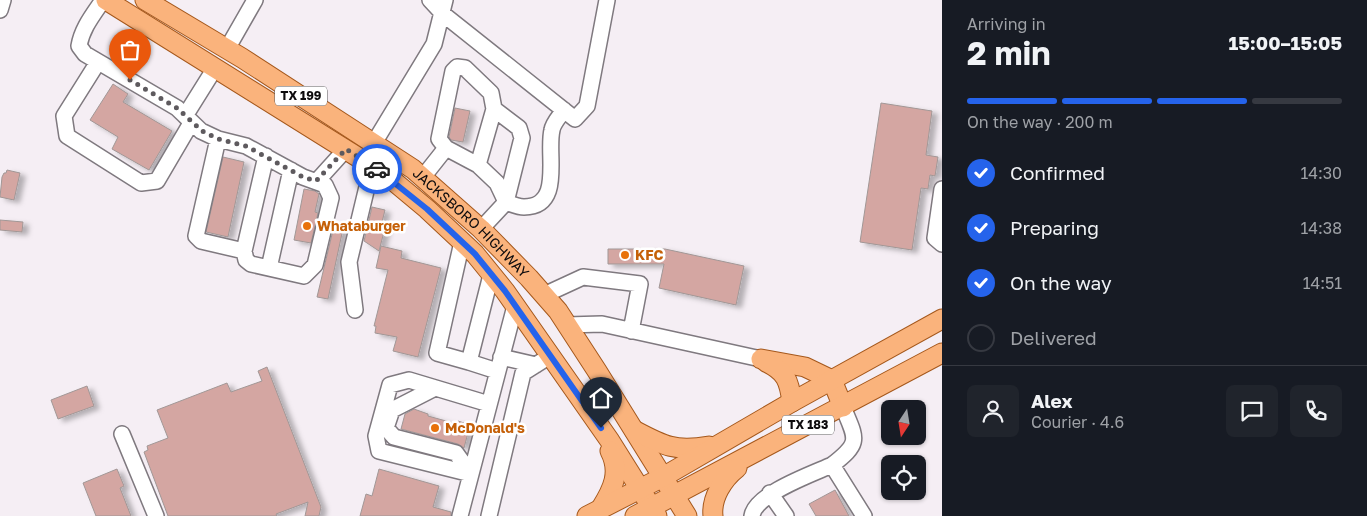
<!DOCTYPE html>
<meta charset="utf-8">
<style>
:root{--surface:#171b24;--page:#20242c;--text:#f1f3f6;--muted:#9ea1a6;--line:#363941;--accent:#2563eb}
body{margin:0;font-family:"Golos Text",sans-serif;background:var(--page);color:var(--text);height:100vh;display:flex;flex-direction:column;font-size:19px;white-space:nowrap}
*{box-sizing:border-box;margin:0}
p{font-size:16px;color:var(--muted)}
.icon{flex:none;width:28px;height:28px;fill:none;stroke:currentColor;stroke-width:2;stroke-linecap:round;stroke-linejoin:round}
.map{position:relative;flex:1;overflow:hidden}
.sheet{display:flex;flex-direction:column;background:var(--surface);width:425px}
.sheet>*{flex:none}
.needle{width:32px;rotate:192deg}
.buttons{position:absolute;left:881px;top:400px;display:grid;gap:10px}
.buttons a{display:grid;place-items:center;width:45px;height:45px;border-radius:8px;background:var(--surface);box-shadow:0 1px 4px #0004;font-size:25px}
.pin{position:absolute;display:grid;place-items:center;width:42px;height:42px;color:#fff;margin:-51px -21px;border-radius:50% 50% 50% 0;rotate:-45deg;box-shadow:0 0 5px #0007}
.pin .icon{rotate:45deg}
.courier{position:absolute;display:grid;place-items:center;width:50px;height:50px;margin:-25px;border:4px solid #2563eb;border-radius:50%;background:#fff;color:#222;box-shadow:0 1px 6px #0007}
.head em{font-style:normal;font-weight:700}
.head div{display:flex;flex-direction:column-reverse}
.head{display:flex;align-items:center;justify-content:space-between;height:85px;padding:0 25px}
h1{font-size:32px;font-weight:700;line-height:38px}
.bar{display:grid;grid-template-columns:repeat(4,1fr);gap:8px 5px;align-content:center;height:60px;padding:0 25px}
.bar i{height:6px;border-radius:4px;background:var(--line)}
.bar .selected{background:var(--accent)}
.bar p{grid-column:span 4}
.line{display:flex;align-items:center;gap:12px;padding:0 25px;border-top:1px solid var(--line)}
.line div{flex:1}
.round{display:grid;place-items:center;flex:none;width:52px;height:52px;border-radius:8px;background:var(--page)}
ol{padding:0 25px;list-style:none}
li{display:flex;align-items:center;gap:15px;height:55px}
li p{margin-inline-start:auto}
li .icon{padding:5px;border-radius:50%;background:var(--accent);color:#fff;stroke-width:4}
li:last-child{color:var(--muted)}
li i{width:28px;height:28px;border:2px solid var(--line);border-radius:50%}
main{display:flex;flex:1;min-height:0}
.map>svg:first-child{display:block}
</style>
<main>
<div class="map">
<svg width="942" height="516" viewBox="0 0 942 516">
<defs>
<filter id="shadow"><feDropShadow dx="5.5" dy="3" stdDeviation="2.5" flood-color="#0004"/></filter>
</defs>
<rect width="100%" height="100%" fill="#f5eef4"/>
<!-- building -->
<path fill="#d4a6a2" stroke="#a19796" filter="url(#shadow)" d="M 113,84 L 128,94 L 123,102 L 172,131 L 149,170 L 112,149 L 118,137 L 90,120 Z
M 881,103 L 932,111 L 926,155 L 938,157 L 935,176 L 930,175 L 928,189 L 921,188 L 912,250 L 860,242 Z
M 455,108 L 470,111 L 463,142 L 451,140 L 449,137 Z
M 223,157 L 244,162 L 228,237 L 206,232 Z
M 7,170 L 20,173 L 14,200 L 0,197 L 2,177 L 4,173 L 6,173 Z
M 304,189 L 315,191 L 319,194 L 315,212 L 318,213 L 311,243 L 294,240 Z
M 372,207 L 385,210 L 382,222 L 386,224 L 379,251 L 364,241 Z
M 0,220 L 23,222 L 22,232 L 0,230 Z
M 335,222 L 344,224 L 328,299 L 317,297 Z
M 381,246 L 402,251 L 401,258 L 441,268 L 418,357 L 393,351 L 397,337 L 375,333 L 376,326 L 374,326 L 388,270 L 376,268 Z
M 608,249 L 665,249 L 744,266 L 736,305 L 659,288 L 664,264 L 608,264 Z
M 267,367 L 321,507 L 319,516 L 305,516 L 308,502 L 276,514 L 277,516 L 168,516 L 144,452 L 148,450 L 147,446 L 168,438 L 157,410 L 227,383 L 231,392 L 262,381 L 258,371 Z
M 87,386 L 94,406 L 58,419 L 51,400 Z
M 414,409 L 428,414 L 428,416 L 457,424 L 458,421 L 470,425 L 464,448 L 458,444 L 401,429 L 405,414 Z
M 117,469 L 124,486 L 120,488 L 131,516 L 96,516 L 83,483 Z
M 379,469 L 439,486 L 433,507 L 451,512 L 451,516 L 360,516 L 366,494 L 372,496 Z
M 835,490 L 849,516 L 816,516 L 809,504 Z"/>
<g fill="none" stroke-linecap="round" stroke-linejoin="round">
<!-- minor casing -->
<g stroke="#7f797f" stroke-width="18">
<path id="minor" d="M 103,0 C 93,15 82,28 79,46 L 85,54 L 177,108 L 201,131 L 218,139 L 246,146 L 303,177 L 325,185 L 331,198 L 315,265 L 304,276 L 251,264 L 246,260 L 244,251 L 201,241 L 196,236 L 218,139
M 430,0 L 443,14 L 575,119 L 587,106 L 607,0
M 0,10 L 3,0
M 227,49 L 255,0
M 98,62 L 64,116 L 67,136 L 141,183 L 157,181 L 191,123
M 185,116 L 215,68
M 374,143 L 434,44 L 445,0
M 478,165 L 494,109
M 423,177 L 446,148
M 317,181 L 346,149
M 942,189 L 935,238 L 942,244
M 506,202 C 511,204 518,207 524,207 C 564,207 546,154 552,130 C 553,123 560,116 564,110
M 481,229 L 506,202 L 522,138 L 519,128 L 494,109 L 491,93 L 465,68 L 457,67 L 453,71 L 439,139 L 446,148 L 478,165 L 497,183 L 506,202
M 462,242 L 437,353 L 469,362 L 491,275
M 244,251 L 266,156
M 269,268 L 291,170
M 544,295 L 583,277 L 640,284 L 631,331
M 355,310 L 349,262 L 372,166
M 567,325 L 602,324 L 761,359
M 501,357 L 536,365
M 469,362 L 497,371
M 435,388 L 392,410 L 386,428 L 394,437 L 456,453 L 471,474
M 122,434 L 156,516
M 832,465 C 862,442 856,439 843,407
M 471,474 L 379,451 L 376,436 L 390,385 L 409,380 L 489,404
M 770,493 L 786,516
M 460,516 L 515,306
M 489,516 L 523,373 L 550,356
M 752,516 C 755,494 812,474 832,465 L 864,516"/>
</g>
<!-- major casing -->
<g stroke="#a5581c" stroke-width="21">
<g id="major">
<path d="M 106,0 L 372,166 L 385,174 L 427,209 L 475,254 L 505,291 L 610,441 L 657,516"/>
<path id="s1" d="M 145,0 L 242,58 L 413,169 L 481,229 L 529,278 L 558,311 L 597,371 L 687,516"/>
<path d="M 761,359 L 805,367 L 832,380 L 843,407"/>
<path d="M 766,362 C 786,372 789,380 792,402"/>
<path d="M 634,430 C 664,446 675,452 709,446"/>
<path d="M 601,508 C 613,489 621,472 610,451"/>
<path d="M 587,516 L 663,477 L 792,402 L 942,319"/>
<path d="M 635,516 L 942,353"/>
<path d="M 713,516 C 711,498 723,479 737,468"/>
</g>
</g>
<!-- minor -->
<use href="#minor" stroke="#fff" stroke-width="15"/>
<!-- major -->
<use href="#major" stroke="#fab37c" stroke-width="19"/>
</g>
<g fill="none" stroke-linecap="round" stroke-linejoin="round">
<!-- done -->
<path stroke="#5e5a5e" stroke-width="5" stroke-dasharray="0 9" d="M 130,80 L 177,108 L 202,131 L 218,139 L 246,146 L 303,177 L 316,181 L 346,149 L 377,169"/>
<!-- route -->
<path stroke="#2563eb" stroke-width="6" d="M 377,169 L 427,209 L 475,254 L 505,291 L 601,428"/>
</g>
<!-- markers -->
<g fill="#e8710a" stroke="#fff" stroke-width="2">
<circle cx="307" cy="226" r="5"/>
<circle cx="625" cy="255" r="5"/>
<circle cx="435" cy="428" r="5"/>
</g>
<g text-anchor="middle" stroke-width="5" stroke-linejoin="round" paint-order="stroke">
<!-- shield labels -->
<g fill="#fff" stroke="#565456" stroke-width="1">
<rect x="275" y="86.5" width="52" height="19" rx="4"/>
<rect x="782" y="415.5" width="52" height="19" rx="4"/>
</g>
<g font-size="12" font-weight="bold" fill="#0d0b0d">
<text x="301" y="100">TX 199</text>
<text x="808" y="429">TX 183</text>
</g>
<!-- street labels -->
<g font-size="14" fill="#0d0b0d" stroke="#fff">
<text dy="5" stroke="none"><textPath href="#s1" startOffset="396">JACKSBORO HIGHWAY</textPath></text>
</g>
<!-- food labels -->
<g font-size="14" font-weight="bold" fill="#c56008" stroke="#fff" text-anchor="start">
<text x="317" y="231">Whataburger</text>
<text x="635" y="260">KFC</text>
<text x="445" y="433">McDonald's</text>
</g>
</g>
</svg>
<div class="buttons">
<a><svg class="needle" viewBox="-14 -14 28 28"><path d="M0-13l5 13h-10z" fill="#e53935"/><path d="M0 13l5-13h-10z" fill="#9ea1a6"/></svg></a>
<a><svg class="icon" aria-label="locate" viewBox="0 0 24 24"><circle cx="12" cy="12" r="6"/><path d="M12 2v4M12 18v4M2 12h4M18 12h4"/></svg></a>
</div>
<div class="pin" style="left:130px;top:80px;background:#ea580c"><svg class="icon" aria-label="bag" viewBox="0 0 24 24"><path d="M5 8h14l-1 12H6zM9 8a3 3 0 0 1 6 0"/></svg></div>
<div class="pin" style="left:601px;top:428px;background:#1f2937"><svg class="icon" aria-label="home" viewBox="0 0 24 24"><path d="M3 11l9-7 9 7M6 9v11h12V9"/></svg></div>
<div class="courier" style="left:377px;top:169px"><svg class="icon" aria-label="car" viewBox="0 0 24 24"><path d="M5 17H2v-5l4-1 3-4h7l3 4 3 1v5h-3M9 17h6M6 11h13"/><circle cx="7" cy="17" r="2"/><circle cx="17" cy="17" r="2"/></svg></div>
</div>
<section class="sheet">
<div class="head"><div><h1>2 min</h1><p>Arriving in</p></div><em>15:00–15:05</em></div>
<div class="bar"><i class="selected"></i><i class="selected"></i><i class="selected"></i><i></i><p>On the way · 200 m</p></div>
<ol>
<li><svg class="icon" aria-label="check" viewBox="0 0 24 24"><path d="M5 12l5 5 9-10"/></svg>Confirmed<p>14:30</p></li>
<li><svg class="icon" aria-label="check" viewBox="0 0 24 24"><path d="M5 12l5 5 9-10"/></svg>Preparing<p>14:38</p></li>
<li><svg class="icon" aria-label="check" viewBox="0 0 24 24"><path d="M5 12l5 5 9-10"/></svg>On the way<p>14:51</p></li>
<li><i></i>Delivered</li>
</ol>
<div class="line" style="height:90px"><a class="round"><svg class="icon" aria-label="person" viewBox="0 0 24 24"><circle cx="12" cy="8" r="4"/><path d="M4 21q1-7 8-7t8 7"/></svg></a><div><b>Alex</b><p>Courier · 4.6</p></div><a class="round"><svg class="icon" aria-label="chat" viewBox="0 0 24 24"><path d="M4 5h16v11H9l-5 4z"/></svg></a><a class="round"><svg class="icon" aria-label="phone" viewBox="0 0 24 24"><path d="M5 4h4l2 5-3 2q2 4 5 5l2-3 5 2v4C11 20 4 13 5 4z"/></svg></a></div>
</section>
</main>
